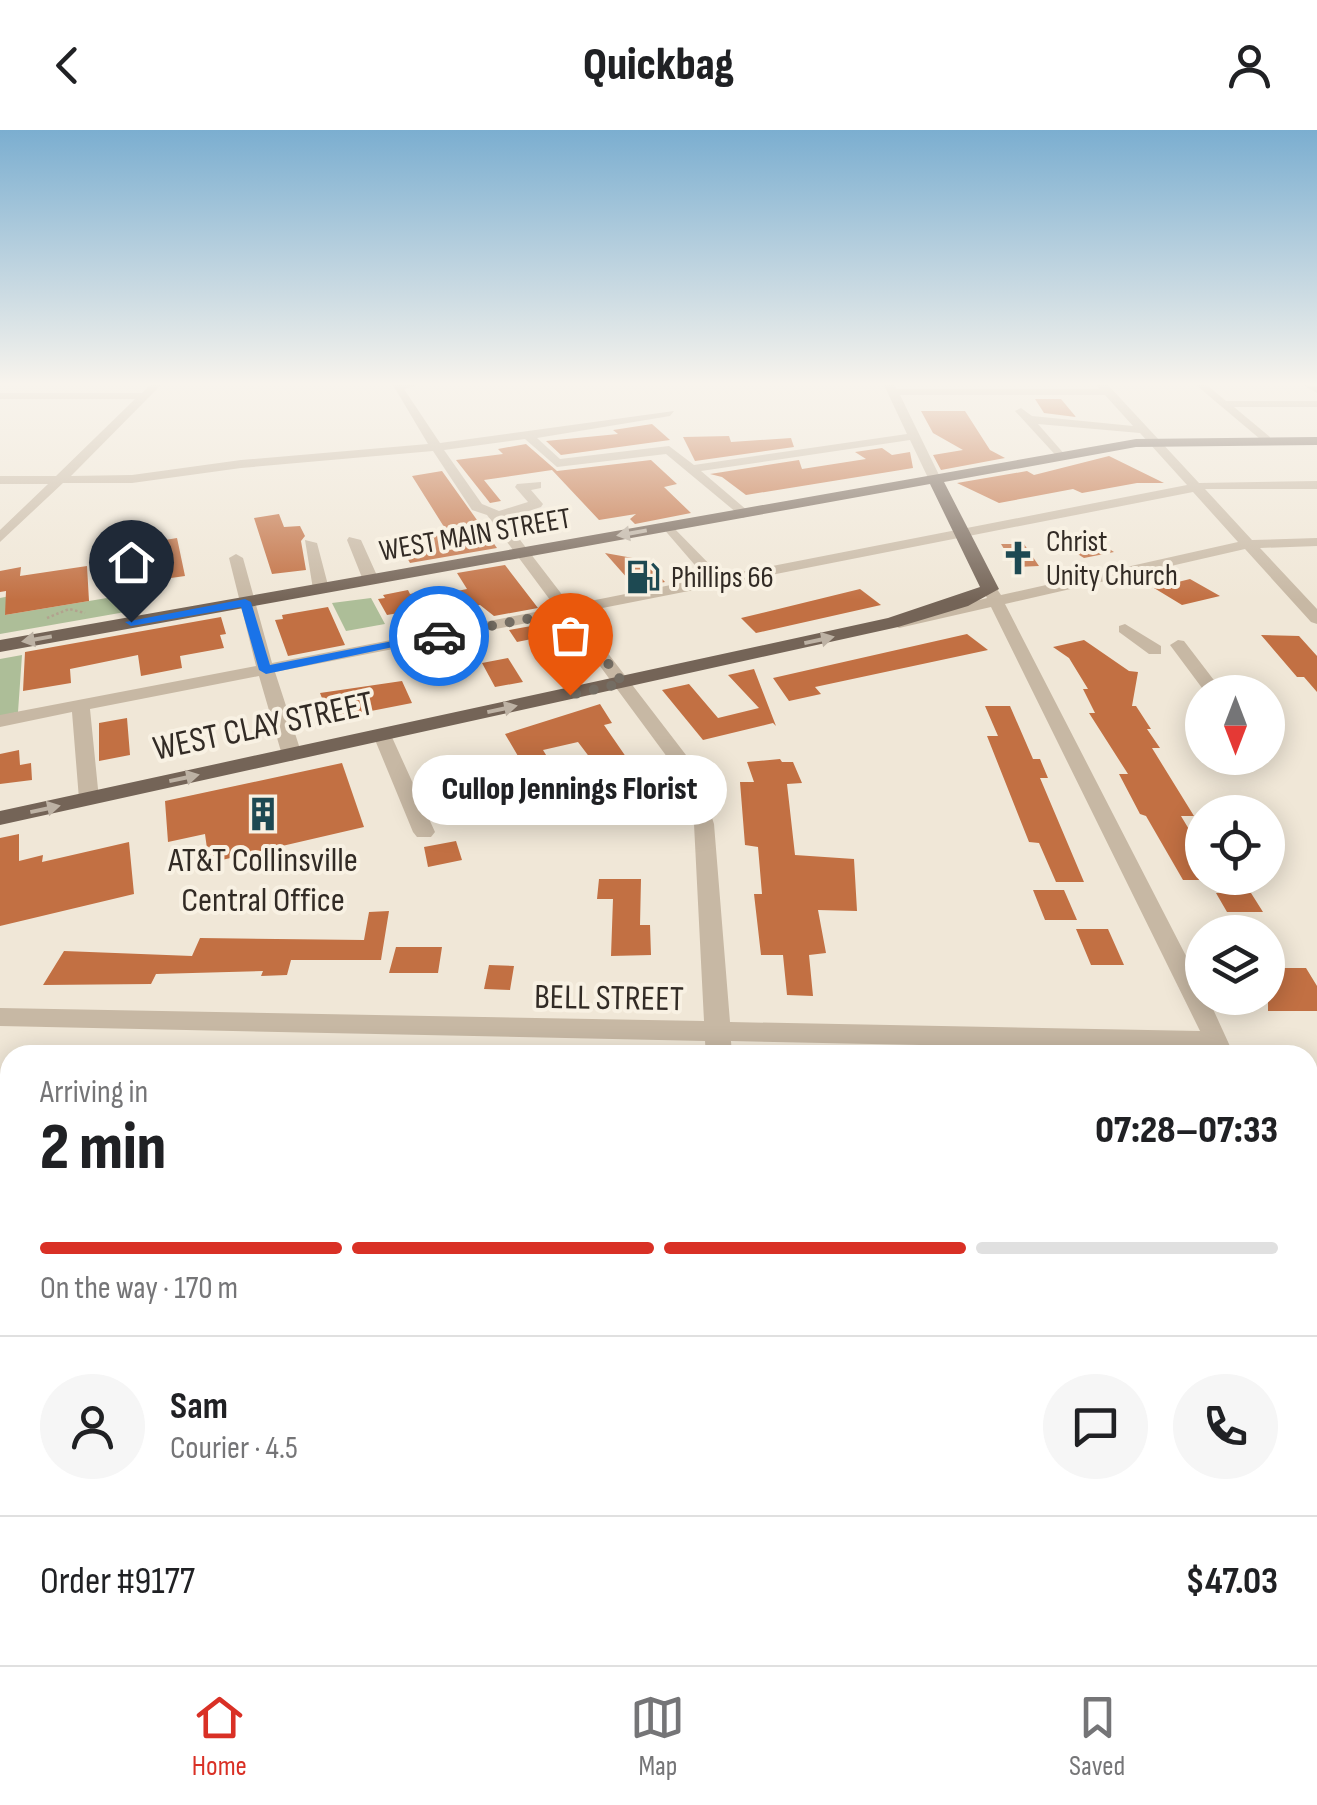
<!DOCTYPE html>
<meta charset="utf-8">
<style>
:root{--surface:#fff;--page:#f6f6f6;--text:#202124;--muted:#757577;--line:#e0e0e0;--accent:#d93025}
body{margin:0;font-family:"Sofia Sans Condensed",sans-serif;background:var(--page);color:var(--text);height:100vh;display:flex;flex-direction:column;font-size:38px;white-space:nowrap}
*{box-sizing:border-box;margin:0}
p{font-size:32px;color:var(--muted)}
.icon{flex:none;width:55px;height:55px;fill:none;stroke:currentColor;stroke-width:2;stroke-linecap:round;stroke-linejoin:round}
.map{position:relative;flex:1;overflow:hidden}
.panel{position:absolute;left:0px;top:915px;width:1318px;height:620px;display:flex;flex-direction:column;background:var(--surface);border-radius:30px 30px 0 0;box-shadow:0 5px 25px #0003}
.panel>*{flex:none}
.needle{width:65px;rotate:180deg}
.controls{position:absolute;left:1185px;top:545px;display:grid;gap:20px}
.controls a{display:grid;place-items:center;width:100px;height:100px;border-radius:50%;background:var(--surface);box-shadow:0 5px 25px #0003;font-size:50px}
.pin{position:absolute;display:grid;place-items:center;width:85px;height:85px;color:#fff;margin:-102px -42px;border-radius:50% 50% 50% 0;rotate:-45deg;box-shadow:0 0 10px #0007}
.pin .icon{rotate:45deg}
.courier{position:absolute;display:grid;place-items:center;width:100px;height:100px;margin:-50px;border:8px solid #1a73e8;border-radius:50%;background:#fff;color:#222;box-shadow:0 2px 12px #0007}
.bubble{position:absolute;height:70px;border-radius:35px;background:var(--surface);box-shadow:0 5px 25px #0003;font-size:32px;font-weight:800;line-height:70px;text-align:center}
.summary em{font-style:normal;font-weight:800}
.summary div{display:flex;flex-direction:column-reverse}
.summary{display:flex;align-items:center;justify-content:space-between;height:170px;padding:0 40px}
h1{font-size:65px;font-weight:800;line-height:75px}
.bar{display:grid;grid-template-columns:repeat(4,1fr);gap:15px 10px;align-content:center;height:120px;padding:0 40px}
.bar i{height:12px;border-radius:8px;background:var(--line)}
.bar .on{background:var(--accent)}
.bar p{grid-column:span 4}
.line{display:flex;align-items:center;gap:25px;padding:0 40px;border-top:2px solid var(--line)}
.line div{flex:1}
.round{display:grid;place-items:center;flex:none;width:105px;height:105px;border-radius:52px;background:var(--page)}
header{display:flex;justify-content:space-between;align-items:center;height:130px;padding:0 40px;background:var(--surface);font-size:45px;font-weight:800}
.tabs{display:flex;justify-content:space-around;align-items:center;height:140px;border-top:2px solid var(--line);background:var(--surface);font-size:28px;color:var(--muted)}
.tabs a{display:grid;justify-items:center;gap:5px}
.tabs .on{color:var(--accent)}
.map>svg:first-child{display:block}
</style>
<header><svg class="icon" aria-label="back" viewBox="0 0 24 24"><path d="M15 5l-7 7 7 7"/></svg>Quickbag<svg class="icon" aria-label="person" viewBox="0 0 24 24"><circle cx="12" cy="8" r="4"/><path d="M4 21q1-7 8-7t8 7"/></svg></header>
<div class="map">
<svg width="1317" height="1535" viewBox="0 0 1317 1535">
<rect width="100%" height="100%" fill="#f0e7d7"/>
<!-- green -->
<path fill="#adbe98" d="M 10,466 L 5,485 L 119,466 L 129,471 L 131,481 L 0,504 L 0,468 Z
M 371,468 L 385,494 L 346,501 L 332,473 Z
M 22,525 L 18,582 L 0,586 L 0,529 Z"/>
<!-- building -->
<path fill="#c27043" d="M 1035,269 L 1061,269 L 1076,287 L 1044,283 Z
M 921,281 L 965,281 L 990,320 L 1005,328 L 941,340 L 933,325 L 963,320 L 933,303 Z
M 652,294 L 670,310 L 561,325 L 546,311 L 618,304 L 613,300 Z
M 729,306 L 731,312 L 791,308 L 794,317 L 695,331 L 683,307 Z
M 526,314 L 557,341 L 651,330 L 677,354 L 664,357 L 691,383 L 635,394 L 630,389 L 636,384 L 599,390 L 552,340 L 484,350 L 501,371 L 490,373 L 456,330 L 503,324 L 498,319 Z
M 882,318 L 892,325 L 910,322 L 913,338 L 746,365 L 722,347 L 710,344 L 799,330 L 802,339 L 866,329 L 855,322 Z
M 1109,326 L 1164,353 L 1137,353 L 1082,363 L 1073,359 L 999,373 L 957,353 L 1027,341 L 1034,345 Z
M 442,341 L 497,418 L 410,433 L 396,408 L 446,400 L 412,346 Z
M 279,384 L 284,397 L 300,396 L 305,406 L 301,411 L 306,440 L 272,444 L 254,388 Z
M 1090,407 L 1114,422 L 1084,428 L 1060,413 Z
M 177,408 L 185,446 L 164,449 L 159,411 Z
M 1001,414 L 1024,414 L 1039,436 L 1015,437 Z
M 605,423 L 644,430 L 665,452 L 636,458 Z
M 505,435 L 538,478 L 494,486 L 480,475 L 462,478 L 452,462 L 467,459 L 457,443 Z
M 87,436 L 89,471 L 5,485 L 6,461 L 0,462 L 0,441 L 21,437 L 20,446 Z
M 1190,449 L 1220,466 L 1182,475 L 1154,458 Z
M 436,459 L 439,476 L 387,485 L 378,469 L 385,468 L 383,465 L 408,460 L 410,464 Z
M 860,459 L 881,475 L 756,503 L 741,488 Z
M 328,477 L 345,515 L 288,526 L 275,490 L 283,489 L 282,485 Z
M 221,487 L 226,504 L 220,505 L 224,518 L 180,526 L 182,538 L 141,546 L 138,525 L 70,539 L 71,553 L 23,561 L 25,522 Z
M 548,493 L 556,504 L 517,512 L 509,500 Z
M 967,504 L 988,520 L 815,557 L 821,564 L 789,571 L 773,548 Z
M 1261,505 L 1299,506 L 1317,526 L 1317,562 L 1304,547 L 1297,547 Z
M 1084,510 L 1129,541 L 1138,542 L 1132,576 L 1136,576 L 1151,599 L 1147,599 L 1160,618 L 1152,618 L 1194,686 L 1181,686 L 1202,721 L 1202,748 L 1220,750 L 1183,750 L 1146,686 L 1140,684 L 1119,644 L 1128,644 L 1089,583 L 1095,583 L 1083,559 L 1088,559 L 1069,528 L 1053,517 Z
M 508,528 L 523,552 L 495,557 L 482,533 Z
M 754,539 L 776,596 L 773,593 L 703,610 L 662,560 L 689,554 L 718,588 L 759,578 L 728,545 Z
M 402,551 L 412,573 L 330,589 L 320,563 Z
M 600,574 L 612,593 L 604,595 L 633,637 L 603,645 L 578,612 L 543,620 L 564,654 L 538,660 L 505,604 Z
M 985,576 L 1010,576 L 1033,629 L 1040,629 L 1048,648 L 1040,648 L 1084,752 L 1056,752 L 1039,713 L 1029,712 L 987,606 L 998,606 Z
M 127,588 L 130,625 L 99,631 L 99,593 Z
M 19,620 L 20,635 L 31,633 L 32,650 L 0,654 L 0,624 Z
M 780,629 L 782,632 L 793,632 L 802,653 L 787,654 L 795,725 L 854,729 L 857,781 L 818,780 L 826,823 L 809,825 L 813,866 L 787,865 L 783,825 L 761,825 L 754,764 L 762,764 L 758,717 L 745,715 L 740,652 L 754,652 L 747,632 Z
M 342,633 L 364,697 L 209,733 L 205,704 L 168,712 L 165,671 Z
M 611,672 L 647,672 L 648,694 L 611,694 Z
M 19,704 L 19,731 L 43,725 L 42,732 L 129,712 L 134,764 L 0,796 L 0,708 Z
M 456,711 L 462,730 L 428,737 L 424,717 Z
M 599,749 L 641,749 L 640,795 L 650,795 L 651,825 L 611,826 L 613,769 L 597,769 Z
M 1033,760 L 1064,760 L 1077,790 L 1045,790 Z
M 1216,763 L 1251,763 L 1263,782 L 1227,782 Z
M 389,781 L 381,830 L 291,830 L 287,845 L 261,846 L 263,841 L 156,844 L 151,854 L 43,855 L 64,821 L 192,826 L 200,808 L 364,810 L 369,782 Z
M 1076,799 L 1108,799 L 1124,835 L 1091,835 Z
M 396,817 L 442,817 L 438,843 L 389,843 Z
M 489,835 L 514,836 L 510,860 L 484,859 Z
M 1278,838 L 1306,838 L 1317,856 L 1317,881 L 1268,881 L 1268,848 L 1283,848 Z"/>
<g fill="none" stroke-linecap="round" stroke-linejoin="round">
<!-- path -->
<path stroke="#b2a28e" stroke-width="2.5" stroke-dasharray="2.5 2.5" stroke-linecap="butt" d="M 47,488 L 69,479 L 85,483"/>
<!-- minor -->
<path fill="#c7b8a4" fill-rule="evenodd" d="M 150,255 L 161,255 L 71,346 L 132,345 L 241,330 L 428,314 L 393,255 L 418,255 L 404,259 L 440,313 L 674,281 L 670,286 L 537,308 L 560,329 L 669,316 L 694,335 L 907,304 L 884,255 L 894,255 L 896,259 L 1099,259 L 1097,255 L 1108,255 L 1199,353 L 1317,351 L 1317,359 L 1205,359 L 1252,410 L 1317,408 L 1317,416 L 1260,418 L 1317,479 L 1317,494 L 1311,492 L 1245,419 L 1005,474 L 1202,857 L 1202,868 L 1208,868 L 1234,925 L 1212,925 L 1209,921 L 731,911 L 732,925 L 706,925 L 705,911 L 0,896 L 0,878 L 704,891 L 694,694 L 676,639 L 563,486 L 275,542 L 302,625 L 292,631 L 282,625 L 259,546 L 90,579 L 99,669 L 89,675 L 79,669 L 72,582 L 0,597 L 0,585 L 256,536 L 229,428 L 236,424 L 243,428 L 272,533 L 556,478 L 487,385 L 472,380 L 433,321 L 241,338 L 132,353 L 63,353 L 0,412 L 0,400 L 48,354 L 0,354 L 0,346 L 56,346 L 135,269 L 0,269 L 0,263 L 142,263 ZM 900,265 L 1105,265 L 1133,296 L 1032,286 L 1021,278 L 1015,281 L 1060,330 L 1066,326 L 1038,294 L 1140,303 L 1187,355 L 721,446 L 669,393 L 662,397 L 706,448 L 570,475 L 504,389 L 541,377 L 543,374 L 531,360 L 541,358 L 541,352 L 517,354 L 515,357 L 528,372 L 499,381 L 482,374 L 444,320 L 525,309 L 557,337 L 666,324 L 743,388 L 750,384 L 748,381 L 701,341 L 910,310 L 930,352 L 940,352 L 941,349 ZM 1193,362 L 1238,412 L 1001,465 L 995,456 L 990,454 L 982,459 L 987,468 L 891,493 L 899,498 L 991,477 L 1200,901 L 730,892 L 714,694 L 696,638 L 577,483 Z
M 1196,255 L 1207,255 L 1226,271 L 1317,271 L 1317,277 L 1234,277 L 1270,307 L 1270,313 L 1266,314 Z
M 1303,255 L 1317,256 L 1317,263 Z
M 349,407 L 361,410 L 379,450 L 376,453 L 363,450 L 347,410 Z
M 305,410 L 317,413 L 329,459 L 326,462 L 313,459 Z
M 1125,494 L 1161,516 L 1161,524 L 1149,524 L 1119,502 L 1119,496 Z
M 1178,510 L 1184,511 L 1223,562 L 1205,562 L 1170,515 Z
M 382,599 L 391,605 L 435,702 L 431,707 L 417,707 L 413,702 L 373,605 Z
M 1308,1077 L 1317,1080 L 1317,1123 L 1308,1119 Z
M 0,1391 L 10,1392 L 10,1430 L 0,1429 Z
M 1308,1427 L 1317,1427 L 1317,1465 L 1308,1465 Z
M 432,1525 L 472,1525 L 470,1535 L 430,1535 Z
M 735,1525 L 775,1525 L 776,1535 L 736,1535 Z"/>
<!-- major -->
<path fill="#746457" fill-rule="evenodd" d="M 1317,307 L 1317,315 L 1136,317 L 944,352 L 999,459 L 968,476 L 898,497 L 0,695 L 0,681 L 888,488 L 980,457 L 930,354 L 0,522 L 0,510 L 1136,309 Z"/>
</g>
<!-- one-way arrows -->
<defs><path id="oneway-solid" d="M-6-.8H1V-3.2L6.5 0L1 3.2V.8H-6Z" transform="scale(2.5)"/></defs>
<g fill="#bdb2a4">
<use href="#oneway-solid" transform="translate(632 403) rotate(170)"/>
<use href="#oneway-solid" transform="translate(37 509) rotate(170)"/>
<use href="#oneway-solid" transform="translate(819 510) rotate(-12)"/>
<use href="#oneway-solid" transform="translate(502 579) rotate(-12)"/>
<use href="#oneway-solid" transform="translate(184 648) rotate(-12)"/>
<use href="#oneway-solid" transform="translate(45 679) rotate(-12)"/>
</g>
<!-- sky -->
<linearGradient id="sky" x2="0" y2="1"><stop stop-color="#7baed0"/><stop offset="0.54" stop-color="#f8f4ed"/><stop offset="1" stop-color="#f8f4ed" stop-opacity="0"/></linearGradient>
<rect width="1317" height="470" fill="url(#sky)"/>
<!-- route -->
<path fill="#1a73e8" d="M 245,469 L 251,472 L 270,535 L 439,502 L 445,506 L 266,544 L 259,540 L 241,477 L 131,496 L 125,492 Z"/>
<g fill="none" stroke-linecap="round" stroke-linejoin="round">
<!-- done -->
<path stroke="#746d63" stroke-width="10" stroke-dasharray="0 18" d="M 439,506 L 568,481 L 623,553 L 570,565"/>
</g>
<!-- icons -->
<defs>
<g id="church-bare" transform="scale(2.7)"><path d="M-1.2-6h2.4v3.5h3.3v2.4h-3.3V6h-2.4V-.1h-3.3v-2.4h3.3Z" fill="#1d4952" stroke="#f8f1e3" stroke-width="2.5" paint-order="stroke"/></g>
<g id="fuel-bare" transform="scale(2.7)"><path d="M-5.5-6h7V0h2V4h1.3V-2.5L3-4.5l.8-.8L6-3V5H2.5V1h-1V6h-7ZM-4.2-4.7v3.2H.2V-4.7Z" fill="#1d4952" stroke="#f8f1e3" stroke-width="2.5" paint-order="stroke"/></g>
<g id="building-bare" transform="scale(2.7)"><path d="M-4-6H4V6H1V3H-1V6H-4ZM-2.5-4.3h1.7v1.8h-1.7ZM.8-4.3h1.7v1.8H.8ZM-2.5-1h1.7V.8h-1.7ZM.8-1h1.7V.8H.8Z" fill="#1d4952" stroke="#f8f1e3" stroke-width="2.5" paint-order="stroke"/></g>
</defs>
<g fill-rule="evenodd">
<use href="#church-bare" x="1018" y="428"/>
<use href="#fuel-bare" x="643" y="447"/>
<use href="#building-bare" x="263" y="684"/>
</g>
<g text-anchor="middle" stroke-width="8" stroke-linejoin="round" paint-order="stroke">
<!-- far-street labels -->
<g font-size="30" fill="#322b25" stroke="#f8f1e3">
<text transform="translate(475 404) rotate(-10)" y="10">WEST MAIN STREET</text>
</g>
<!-- far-poi labels -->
<g font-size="30" fill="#322b25" stroke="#f8f1e3" text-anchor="start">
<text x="1046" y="421">Christ<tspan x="1046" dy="34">Unity Church</tspan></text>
<text x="671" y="457">Phillips 66</text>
</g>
<!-- street labels -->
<g font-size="35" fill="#322b25" stroke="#f8f1e3">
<text transform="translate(263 595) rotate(-12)" y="12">WEST CLAY STREET</text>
<text transform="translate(609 867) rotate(1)" y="12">BELL STREET</text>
</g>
<!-- poi labels -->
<g font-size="35" fill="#322b25" stroke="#f8f1e3">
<text x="263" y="741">AT&amp;T Collinsville<tspan x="263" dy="40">Central Office</tspan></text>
</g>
</g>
</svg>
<div class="controls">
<a><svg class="needle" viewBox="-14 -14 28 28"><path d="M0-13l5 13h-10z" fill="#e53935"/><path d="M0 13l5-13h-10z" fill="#757577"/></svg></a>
<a><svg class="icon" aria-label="locate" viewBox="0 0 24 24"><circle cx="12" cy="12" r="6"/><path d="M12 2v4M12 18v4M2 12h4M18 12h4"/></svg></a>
<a><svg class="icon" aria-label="layers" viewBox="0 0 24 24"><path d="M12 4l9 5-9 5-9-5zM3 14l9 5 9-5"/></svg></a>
</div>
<div class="pin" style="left:570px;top:565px;background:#ea580c"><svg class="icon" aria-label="bag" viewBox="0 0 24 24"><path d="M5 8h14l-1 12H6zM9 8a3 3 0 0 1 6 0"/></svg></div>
<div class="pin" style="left:131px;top:492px;background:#1f2937"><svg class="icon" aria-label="home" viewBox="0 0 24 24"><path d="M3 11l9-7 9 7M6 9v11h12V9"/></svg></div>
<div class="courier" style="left:439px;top:506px"><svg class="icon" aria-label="car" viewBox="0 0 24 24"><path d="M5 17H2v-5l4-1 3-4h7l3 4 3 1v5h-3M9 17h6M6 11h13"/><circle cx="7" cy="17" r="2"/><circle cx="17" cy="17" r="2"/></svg></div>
<div class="bubble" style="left:412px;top:625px;width:315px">Cullop Jennings Florist</div>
<section class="panel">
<div class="summary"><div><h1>2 min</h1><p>Arriving in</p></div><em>07:28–07:33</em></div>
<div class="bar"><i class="on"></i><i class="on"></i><i class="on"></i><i></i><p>On the way · 170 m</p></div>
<div class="line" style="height:180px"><a class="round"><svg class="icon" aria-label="person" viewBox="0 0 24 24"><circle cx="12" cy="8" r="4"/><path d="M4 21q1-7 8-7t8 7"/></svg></a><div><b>Sam</b><p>Courier · 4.5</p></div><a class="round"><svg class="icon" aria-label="chat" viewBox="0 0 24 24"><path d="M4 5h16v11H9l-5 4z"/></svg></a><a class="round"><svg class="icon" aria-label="phone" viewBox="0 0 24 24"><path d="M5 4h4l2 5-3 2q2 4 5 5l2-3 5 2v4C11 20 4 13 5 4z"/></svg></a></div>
<div class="line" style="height:130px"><div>Order #9177</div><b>$47.03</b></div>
</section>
</div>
<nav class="tabs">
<a class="on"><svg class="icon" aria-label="home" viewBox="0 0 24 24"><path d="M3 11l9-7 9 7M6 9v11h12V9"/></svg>Home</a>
<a><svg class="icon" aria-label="map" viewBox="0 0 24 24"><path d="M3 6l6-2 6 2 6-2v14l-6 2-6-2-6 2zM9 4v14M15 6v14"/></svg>Map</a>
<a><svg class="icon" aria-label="saved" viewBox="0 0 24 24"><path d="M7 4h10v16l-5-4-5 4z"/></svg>Saved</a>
</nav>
